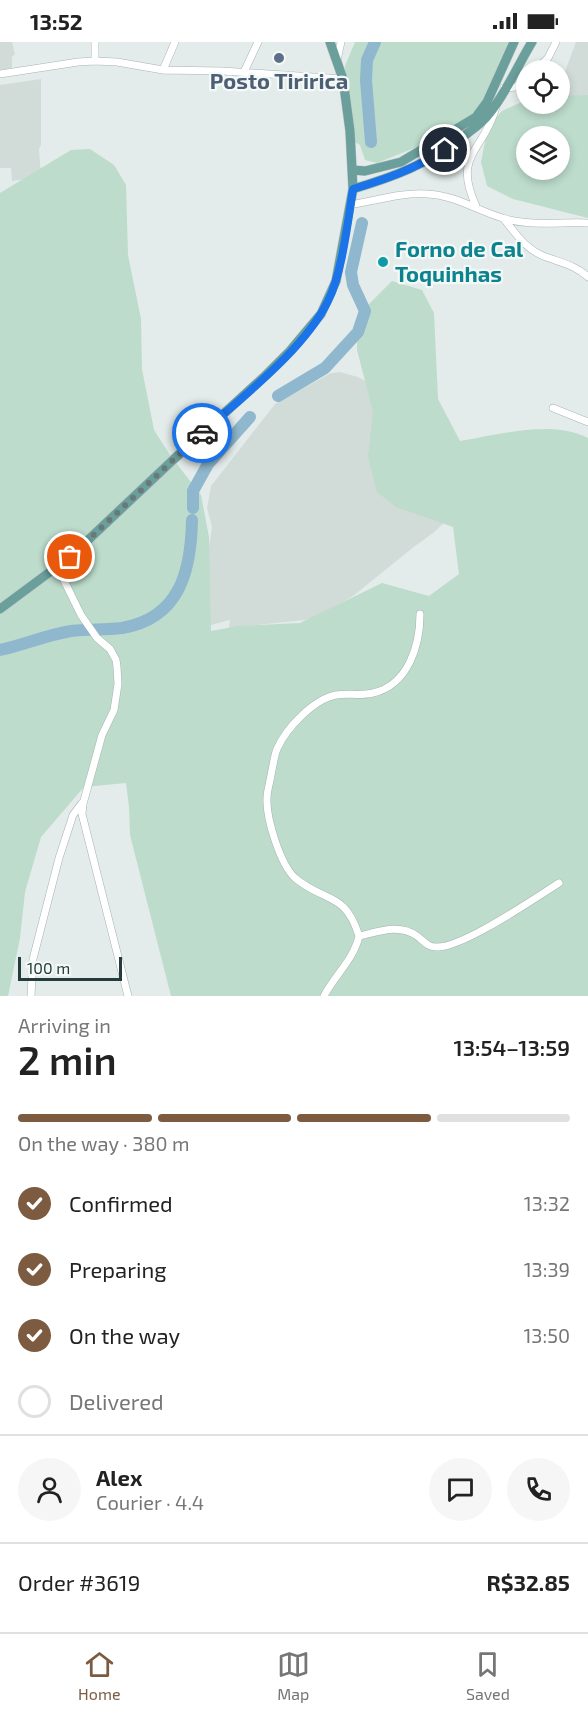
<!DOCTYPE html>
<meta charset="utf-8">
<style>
:root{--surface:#fff;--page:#f6f6f6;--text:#222;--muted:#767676;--line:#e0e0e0;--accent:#7c5b40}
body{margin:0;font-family:"Exo 2",sans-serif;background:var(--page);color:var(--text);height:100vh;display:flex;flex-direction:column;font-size:22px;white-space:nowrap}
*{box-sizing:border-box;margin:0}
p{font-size:20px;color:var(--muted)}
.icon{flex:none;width:33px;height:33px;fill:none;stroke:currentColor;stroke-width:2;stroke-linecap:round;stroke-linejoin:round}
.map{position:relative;height:954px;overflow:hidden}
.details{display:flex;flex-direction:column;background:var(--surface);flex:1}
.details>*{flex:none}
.tools{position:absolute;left:516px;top:18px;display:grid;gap:12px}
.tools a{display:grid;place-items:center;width:54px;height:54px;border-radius:50%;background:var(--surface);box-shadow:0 3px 9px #0003;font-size:30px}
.scale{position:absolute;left:18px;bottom:15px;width:104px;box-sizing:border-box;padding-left:6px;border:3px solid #243c3b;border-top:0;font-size:16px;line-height:21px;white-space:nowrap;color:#243c3b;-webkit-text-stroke:4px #f3f9f7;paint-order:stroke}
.pin{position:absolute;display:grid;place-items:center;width:51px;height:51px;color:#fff;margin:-26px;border:3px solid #fff;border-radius:50%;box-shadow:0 2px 6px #0007}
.courier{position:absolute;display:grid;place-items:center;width:60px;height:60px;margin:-30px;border:4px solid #1a73e8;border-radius:50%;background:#fff;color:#222;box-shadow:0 2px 8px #0007}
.headline em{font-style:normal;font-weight:600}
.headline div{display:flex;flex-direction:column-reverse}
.headline{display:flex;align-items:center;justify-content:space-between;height:102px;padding:0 18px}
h1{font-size:39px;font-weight:600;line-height:45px}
.bar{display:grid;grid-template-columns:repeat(4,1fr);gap:9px 6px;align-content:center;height:72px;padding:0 18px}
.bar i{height:8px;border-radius:4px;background:var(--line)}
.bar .current{background:var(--accent)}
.bar p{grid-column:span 4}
.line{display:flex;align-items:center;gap:15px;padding:0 18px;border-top:2px solid var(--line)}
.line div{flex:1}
.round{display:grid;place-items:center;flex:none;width:63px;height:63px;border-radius:32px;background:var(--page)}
ol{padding:0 18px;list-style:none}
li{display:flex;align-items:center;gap:18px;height:66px}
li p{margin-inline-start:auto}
li .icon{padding:6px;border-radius:50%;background:var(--accent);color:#fff;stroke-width:4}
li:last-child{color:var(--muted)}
li i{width:33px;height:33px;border:3px solid var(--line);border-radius:50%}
.status{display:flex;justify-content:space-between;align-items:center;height:42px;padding:0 30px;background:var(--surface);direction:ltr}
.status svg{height:16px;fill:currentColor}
.menu{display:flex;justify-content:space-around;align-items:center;height:84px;border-top:2px solid var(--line);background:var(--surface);font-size:16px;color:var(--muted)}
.menu a{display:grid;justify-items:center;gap:3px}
.menu .current{color:var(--accent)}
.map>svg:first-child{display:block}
</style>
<div class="status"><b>13:52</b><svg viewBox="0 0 49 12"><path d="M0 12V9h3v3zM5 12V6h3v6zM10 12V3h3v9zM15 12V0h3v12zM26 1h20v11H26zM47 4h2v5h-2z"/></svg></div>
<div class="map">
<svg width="588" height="954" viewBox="0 0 588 954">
<rect width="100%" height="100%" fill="#e3ecea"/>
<!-- built -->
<path fill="#d1dcd9" d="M 0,0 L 12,0 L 15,12 L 12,15 L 12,26 L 0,28 Z
M 576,0 L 588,0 L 588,85 L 560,62 L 560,43 Z
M 41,37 L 41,103 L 39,107 L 41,135 L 12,139 L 11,126 L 0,126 L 0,43 Z
M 340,330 L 358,335 L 378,346 L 444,481 L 433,491 L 415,504 L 353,554 L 323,572 L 305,578 L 229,586 L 230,578 L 200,586 L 207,518 L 212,485 L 207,466 L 211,444 L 275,362 L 331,331 Z"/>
<!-- green -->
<path fill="#bddccc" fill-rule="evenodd" d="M 355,0 L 508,0 L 502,20 L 480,67 L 422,103 L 377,121 L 365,118 L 360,103 L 355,100 L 345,68 L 345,24 Z
M 588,53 L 588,176 L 513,157 L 487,144 L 481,120 L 488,85 L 502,69 L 526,58 L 526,62 L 560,62 L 560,54 ZM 526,94 L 560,94 L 560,128 L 526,128 Z
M 90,107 L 114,123 L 126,143 L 128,213 L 141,277 L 142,327 L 154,388 L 170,413 L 201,453 L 209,495 L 211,589 L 238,584 L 300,581 L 382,541 L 429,554 L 459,532 L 453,485 L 396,465 L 377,450 L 368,415 L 373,370 L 357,308 L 358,273 L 392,239 L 422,248 L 434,271 L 438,357 L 460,399 C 499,393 551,377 588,396 L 588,954 L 171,954 L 130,793 L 129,765 L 126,741 L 84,745 L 41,795 L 25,850 L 20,896 L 8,954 L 0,954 L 0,151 L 71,108 Z"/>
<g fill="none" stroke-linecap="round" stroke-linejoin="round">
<!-- river -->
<path stroke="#8fb7cd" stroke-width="12" d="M 371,100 L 366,38 L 367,18 L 375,0
M 278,354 L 325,326 L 358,290 L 365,269 L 353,243 L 351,230 L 362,181
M 193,466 L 193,449 L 208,422 L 250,375
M 0,608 C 24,603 46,593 71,589 C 88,587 105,588 122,586 C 180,576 191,529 192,478"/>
<!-- minor casing -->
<g stroke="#a6b4b2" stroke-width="8">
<path id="minor" d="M 95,0 L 95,19
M 337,18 L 341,0
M 163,28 L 175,0
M 535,28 L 548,16 L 556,0
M 244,30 L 258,0
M 0,32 L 78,20 L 95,19 L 117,20 L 163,28 L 222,29 L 343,37
M 504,46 L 516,45 L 526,37
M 350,163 C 375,159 402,150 427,152 C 456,153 479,170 506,177 C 532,184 561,180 588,181
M 476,164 C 452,112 484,110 496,65
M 504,177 C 516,192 526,208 546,215 C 562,221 575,223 588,235
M 553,366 L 588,380
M 57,524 L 81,573 L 97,596 L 110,607 L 116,618 L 117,625 L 118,642 L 114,668 L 102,693 L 83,762 L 82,772 L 128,954
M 359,894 C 378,890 399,881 417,894 C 424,899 427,905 436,905 C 461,907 535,856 559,841
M 31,954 L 33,917 L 59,816 L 73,773 L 82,761
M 324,954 C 335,933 354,917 359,894 C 345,849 325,861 295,836 C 280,822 266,776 267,756 C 267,748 270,741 271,733 C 273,725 274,714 277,707 C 286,686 314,657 336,653 C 348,651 361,654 373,651 C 408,643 420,604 420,572"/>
</g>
<!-- major casing -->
<g stroke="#c2c8c8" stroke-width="10">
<path id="major" d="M 353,128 L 365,129 L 401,120 L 476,75 L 487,60 L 514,0
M 353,147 C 396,134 425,123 461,96 C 471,88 482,82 489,72 C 506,51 518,23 532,0
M 0,567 L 70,515 L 174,417 L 265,334 L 290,309 L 321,272 L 336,239 L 353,147 L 350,89 L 343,37 L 330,0"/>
</g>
<!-- minor -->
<use href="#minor" stroke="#fff" stroke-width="7"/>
<!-- major -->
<use href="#major" stroke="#6a9f9c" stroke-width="9"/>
</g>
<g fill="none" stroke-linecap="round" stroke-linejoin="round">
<!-- done -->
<path stroke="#677a78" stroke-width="6" stroke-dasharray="0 10.8" d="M 70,515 L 202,391"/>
<!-- route -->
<path stroke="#1a73e8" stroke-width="8" d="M 202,391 C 243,354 304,308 328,259 C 342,232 348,178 353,147 C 389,136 412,128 445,108"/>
</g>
<!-- markers -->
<circle fill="#5c6f8a" stroke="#f3f9f7" stroke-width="2" cx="279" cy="16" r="6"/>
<circle fill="#0f9aa8" stroke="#f3f9f7" stroke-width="2" cx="383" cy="220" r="6"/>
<g text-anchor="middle" stroke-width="4.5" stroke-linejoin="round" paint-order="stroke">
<!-- service labels -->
<g font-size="22" font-weight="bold" fill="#4e5e75" stroke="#f3f9f7">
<text x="279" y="47">Posto Tiririca</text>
</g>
<!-- culture labels -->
<g font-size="22" font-weight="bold" fill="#0d838f" stroke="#f3f9f7" text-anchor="start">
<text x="395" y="215">Forno de Cal<tspan x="395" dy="25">Toquinhas</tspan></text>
</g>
</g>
</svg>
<div class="tools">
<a><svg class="icon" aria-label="locate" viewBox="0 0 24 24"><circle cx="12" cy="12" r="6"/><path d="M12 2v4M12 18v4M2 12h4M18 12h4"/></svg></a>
<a><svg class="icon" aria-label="layers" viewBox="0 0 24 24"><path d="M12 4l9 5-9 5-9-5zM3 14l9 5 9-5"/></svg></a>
</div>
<div class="scale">100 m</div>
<div class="pin" style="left:70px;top:515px;background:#ea580c"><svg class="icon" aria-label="bag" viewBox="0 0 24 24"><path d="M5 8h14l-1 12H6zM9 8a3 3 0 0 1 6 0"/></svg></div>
<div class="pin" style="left:445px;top:108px;background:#1f2937"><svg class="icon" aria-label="home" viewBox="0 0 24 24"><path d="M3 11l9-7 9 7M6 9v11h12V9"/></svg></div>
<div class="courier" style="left:202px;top:391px"><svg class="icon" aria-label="car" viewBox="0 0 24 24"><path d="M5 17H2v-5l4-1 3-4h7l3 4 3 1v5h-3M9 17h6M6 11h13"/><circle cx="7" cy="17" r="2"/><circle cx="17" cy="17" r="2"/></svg></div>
</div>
<section class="details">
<div class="headline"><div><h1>2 min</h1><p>Arriving in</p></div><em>13:54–13:59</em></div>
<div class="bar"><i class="current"></i><i class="current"></i><i class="current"></i><i></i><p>On the way · 380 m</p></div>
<ol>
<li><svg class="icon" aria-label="check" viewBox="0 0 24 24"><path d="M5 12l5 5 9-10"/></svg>Confirmed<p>13:32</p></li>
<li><svg class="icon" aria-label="check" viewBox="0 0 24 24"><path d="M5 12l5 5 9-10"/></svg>Preparing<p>13:39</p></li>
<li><svg class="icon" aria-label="check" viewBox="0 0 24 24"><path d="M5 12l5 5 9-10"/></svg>On the way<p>13:50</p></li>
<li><i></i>Delivered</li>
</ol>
<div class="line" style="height:108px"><a class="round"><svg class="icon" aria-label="person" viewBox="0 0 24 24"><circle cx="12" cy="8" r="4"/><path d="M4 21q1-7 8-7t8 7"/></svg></a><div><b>Alex</b><p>Courier · 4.4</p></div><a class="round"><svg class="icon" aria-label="chat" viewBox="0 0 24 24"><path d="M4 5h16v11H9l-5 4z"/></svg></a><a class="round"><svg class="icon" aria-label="phone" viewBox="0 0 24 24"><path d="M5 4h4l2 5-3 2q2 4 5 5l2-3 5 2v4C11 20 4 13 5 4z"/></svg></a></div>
<div class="line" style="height:78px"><div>Order #3619</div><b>R$32.85</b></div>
</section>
<nav class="menu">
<a class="current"><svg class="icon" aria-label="home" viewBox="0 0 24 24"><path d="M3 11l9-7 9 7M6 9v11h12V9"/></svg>Home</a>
<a><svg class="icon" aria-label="map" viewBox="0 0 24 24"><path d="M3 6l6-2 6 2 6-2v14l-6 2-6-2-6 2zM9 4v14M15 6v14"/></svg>Map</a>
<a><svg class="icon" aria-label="saved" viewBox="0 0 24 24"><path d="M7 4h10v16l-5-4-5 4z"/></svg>Saved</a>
</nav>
